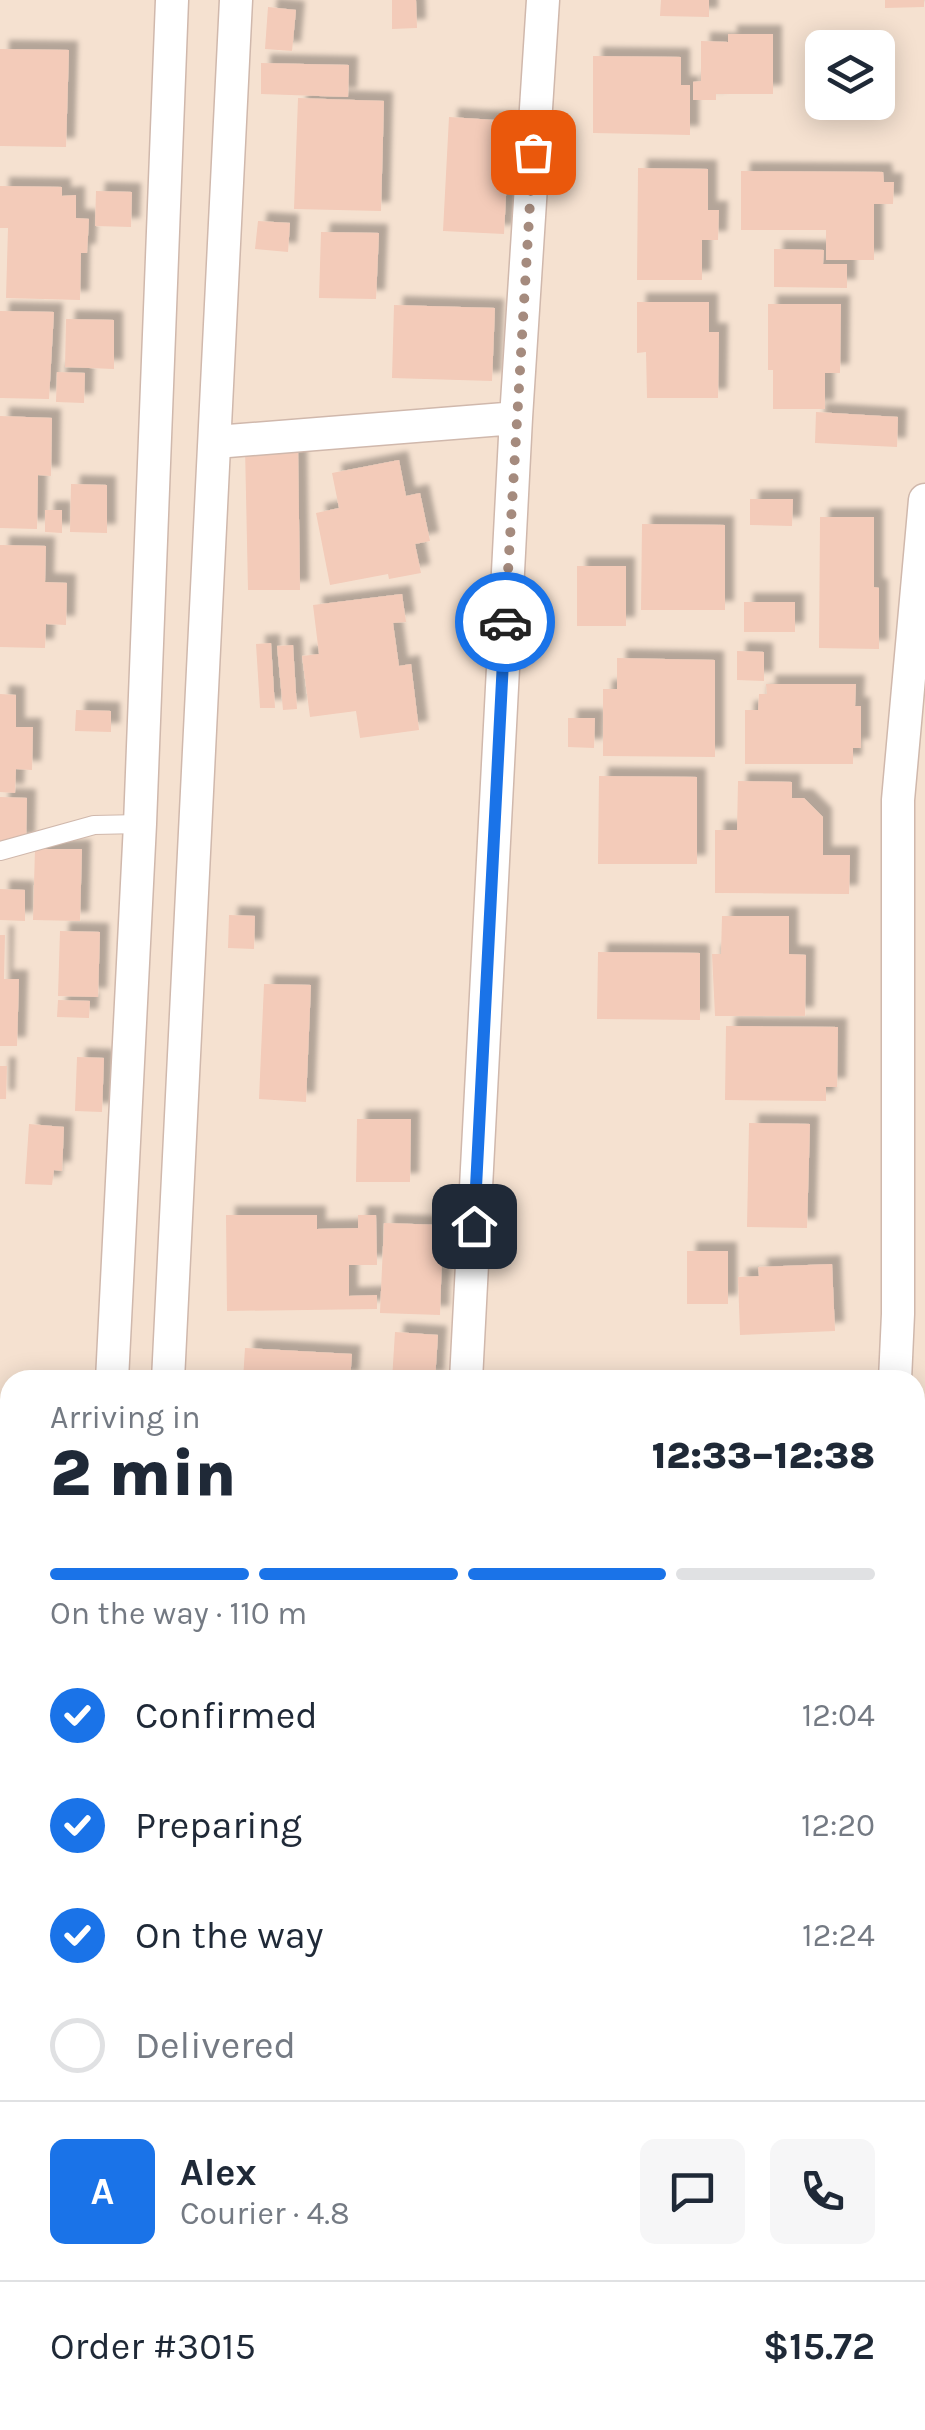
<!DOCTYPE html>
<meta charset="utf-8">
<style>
:root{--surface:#fff;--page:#f6f6f7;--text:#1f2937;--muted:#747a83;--line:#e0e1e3;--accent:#1a73e8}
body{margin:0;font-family:Karla,sans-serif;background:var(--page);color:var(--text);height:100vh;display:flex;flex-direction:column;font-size:38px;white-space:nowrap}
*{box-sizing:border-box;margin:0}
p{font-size:32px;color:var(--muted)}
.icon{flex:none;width:55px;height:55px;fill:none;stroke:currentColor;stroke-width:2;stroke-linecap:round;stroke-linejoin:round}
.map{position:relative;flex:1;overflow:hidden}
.details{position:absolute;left:0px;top:1370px;width:925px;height:1060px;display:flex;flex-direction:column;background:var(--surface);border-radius:30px 30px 0 0;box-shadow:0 5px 25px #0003}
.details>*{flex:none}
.buttons{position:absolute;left:805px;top:30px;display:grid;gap:20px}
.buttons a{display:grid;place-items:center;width:90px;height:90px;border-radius:15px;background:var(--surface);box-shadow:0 5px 25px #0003;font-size:50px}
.pin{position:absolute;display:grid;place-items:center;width:85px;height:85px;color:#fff;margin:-42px;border-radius:20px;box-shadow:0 5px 15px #0006}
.courier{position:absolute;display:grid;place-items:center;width:100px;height:100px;margin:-50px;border:8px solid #1a73e8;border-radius:50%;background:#fff;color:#222;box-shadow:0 2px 12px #0007}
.headline em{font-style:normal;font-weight:800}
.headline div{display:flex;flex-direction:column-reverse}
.headline{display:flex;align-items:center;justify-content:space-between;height:170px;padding:0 50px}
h1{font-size:65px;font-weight:800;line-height:75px}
.bar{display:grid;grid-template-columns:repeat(4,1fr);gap:15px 10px;align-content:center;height:120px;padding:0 50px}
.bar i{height:12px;border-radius:8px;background:var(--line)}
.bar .selected{background:var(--accent)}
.bar p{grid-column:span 4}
.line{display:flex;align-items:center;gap:25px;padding:0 50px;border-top:2px solid var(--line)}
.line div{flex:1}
.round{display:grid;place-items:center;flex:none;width:105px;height:105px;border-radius:15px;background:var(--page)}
ol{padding:0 50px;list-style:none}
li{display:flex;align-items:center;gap:30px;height:110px}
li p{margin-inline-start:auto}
li .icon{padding:10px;border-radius:50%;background:var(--accent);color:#fff;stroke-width:4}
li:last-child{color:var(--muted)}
li i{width:55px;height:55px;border:5px solid var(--line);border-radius:50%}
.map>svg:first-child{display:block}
</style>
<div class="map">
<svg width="925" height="2430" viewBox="0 0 925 2430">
<defs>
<filter id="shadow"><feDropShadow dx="9" dy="-9" stdDeviation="2.5" flood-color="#0004"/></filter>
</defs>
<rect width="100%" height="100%" fill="#fdf0e2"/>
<!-- residential -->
<path fill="#f5e1d0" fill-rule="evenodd" d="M 0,0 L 925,0 L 925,2430 L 0,2430 ZM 822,48 L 878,48 L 878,102 L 822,102 ZM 10,1380 L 915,1380 L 915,2420 L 10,2420 Z"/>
<!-- building -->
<path fill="#f3cbb9" filter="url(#shadow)" d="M 392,0 L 416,0 L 417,28 L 392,29 Z
M 661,0 L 709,0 L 709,17 L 660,16 Z
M 885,0 L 924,0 L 924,7 L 885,8 Z
M 268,7 L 296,10 L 292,51 L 265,49 Z
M 728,34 L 773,34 L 773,94 L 716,94 L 716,100 L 693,100 L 693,82 L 701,81 L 701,41 L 728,42 Z
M 0,49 L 69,50 L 66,147 L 0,146 Z
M 593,56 L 681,57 L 681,85 L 690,85 L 690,135 L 593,133 Z
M 261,63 L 349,65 L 348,97 L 261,94 Z
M 807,73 L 822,73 L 822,101 L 807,101 Z
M 298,98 L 384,101 L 381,211 L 294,209 Z
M 449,117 L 510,121 L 504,234 L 443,231 Z
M 638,168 L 708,169 L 708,210 L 719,210 L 718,240 L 702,240 L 702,280 L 637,280 Z
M 741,171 L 883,172 L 884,182 L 894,182 L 893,204 L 874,204 L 874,260 L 826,260 L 826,230 L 741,230 Z
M 0,186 L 62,187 L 62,196 L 76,195 L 76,218 L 89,219 L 87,253 L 81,253 L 80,300 L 6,298 L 8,228 L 0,228 Z
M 96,191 L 132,192 L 131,227 L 95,226 Z
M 258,221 L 290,223 L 288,252 L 255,249 Z
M 321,232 L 379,233 L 376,299 L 319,298 Z
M 774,249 L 824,250 L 823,264 L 847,264 L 847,288 L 774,287 Z
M 637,302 L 709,302 L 709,332 L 719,332 L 718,398 L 647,398 L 646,352 L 637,353 Z
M 768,304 L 841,304 L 840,373 L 825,373 L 825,409 L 773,409 L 773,370 L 768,370 Z
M 394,305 L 495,308 L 492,381 L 392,378 Z
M 0,311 L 54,312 L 49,399 L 0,398 Z
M 66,319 L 114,320 L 114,369 L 65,367 Z
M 57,372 L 85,373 L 84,403 L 56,402 Z
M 816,412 L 898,417 L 897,447 L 815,443 Z
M 0,416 L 52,418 L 51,476 L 38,475 L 37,529 L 0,528 Z
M 298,446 L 300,590 L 248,590 L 245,447 Z
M 399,460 L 406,496 L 420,493 L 430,541 L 415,544 L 421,573 L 389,579 L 388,574 L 330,585 L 316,513 L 339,508 L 332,473 Z
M 71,484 L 107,485 L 107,533 L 70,532 Z
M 750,499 L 793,499 L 792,526 L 750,525 Z
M 45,510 L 62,510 L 62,533 L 45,532 Z
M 820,517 L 874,517 L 874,587 L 879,588 L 879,649 L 819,648 Z
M 642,524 L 725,525 L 725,610 L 641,610 Z
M 0,545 L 46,546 L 45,582 L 67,583 L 66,625 L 46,624 L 45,648 L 0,647 Z
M 577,566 L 626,566 L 626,626 L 577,626 Z
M 402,594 L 406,622 L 393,623 L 399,666 L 411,664 L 419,730 L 360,738 L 356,711 L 310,717 L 302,656 L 319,654 L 313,605 Z
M 744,602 L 795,602 L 795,632 L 744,632 Z
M 271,643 L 275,708 L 260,708 L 256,644 Z
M 293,645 L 297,709 L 283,710 L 277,646 Z
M 737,651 L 764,652 L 764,681 L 737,680 Z
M 617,658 L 715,660 L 715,757 L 603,756 L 603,689 L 617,689 Z
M 766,684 L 856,684 L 855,706 L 861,706 L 861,748 L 853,748 L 853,764 L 745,764 L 745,710 L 758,710 L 759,694 L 767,694 Z
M 0,694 L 16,695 L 16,727 L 33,727 L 32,770 L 16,769 L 15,793 L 0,792 Z
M 76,710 L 111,711 L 111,732 L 75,731 Z
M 568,718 L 595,718 L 594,748 L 568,747 Z
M 599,776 L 697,777 L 697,864 L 598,864 Z
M 738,781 L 792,782 L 792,798 L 804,798 L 823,817 L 823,855 L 850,855 L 849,894 L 715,893 L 715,830 L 737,830 Z
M 0,797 L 27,798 L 26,843 L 0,843 Z
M 35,849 L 82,849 L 80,921 L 33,920 Z
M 0,889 L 25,890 L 25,921 L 0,920 Z
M 229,915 L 255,916 L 254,949 L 228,948 Z
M 722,916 L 789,916 L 789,954 L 806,955 L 805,1016 L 715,1016 L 712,954 L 721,954 Z
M 60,931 L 100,932 L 98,997 L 58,996 Z
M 0,935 L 5,935 L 4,979 L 19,979 L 17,1046 L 0,1046 Z
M 598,952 L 700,953 L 700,1020 L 597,1019 Z
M 264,984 L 311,985 L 306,1102 L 259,1099 Z
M 58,1000 L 90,1001 L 89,1018 L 57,1017 Z
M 726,1026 L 838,1027 L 837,1087 L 826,1087 L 826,1101 L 725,1100 Z
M 77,1057 L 104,1058 L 102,1112 L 75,1111 Z
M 0,1066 L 7,1066 L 6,1099 L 0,1099 Z
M 357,1119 L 411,1119 L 410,1182 L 356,1182 Z
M 749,1123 L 810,1124 L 807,1228 L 747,1227 Z
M 29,1124 L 64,1127 L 62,1171 L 54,1170 L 52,1185 L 25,1184 Z
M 226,1215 L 317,1215 L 317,1229 L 358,1228 L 358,1215 L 376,1215 L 377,1265 L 349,1265 L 349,1296 L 377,1295 L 377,1309 L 227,1311 Z
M 384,1223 L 443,1225 L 440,1315 L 380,1313 Z
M 687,1251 L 728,1251 L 728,1304 L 687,1304 Z
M 832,1264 L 835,1331 L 740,1335 L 738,1277 L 759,1276 L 758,1267 Z
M 395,1332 L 438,1335 L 435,1380 L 392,1380 Z
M 245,1348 L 352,1354 L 350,1380 L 243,1380 Z
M 0,1451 L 10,1451 L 10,1555 L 0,1554 Z
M 915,1646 L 925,1646 L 925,1716 L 915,1716 Z
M 915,1904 L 925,1904 L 925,1931 L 915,1931 Z
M 0,1916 L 10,1916 L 10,1959 L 0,1959 Z
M 229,2420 L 338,2420 L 338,2426 L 348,2427 L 348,2430 L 245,2430 L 229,2428 Z
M 590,2420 L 638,2420 L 637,2430 L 589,2430 Z
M 672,2420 L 803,2420 L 803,2430 L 671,2430 Z"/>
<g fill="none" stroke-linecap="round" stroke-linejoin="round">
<!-- lane casing -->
<g stroke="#d0b8ac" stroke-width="20">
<path id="lane" d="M 0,851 L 94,825 L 140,824"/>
</g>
<!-- street casing -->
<g stroke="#d0b8ac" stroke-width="35">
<path id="street" d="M 216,442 L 516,418
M 112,1380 L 140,824 L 172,0
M 168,1380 L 236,0
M 466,1380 L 516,418 L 543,0
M 895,1380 L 898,1314 L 898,800 L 925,500
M 915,1831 L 925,1832
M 915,2293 L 925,2293
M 57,2430 L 57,2420
M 121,2430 L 121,2420
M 392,2430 L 393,2420
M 843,2430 L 844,2420"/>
</g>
<!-- lane -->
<use href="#lane" stroke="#fff" stroke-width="18"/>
<!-- street -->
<use href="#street" stroke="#fff" stroke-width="32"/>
</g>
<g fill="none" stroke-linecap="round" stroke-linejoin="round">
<!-- done -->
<path stroke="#a58b7e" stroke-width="10" stroke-dasharray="0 18" d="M 505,622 L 533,152"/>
<!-- route -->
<path stroke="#1a73e8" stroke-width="12" d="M 474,1226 L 505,622"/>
</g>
</svg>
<div class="buttons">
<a><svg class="icon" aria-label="layers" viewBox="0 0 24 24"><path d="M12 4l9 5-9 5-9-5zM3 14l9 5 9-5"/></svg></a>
</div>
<div class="pin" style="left:533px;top:152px;background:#ea580c"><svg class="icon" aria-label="bag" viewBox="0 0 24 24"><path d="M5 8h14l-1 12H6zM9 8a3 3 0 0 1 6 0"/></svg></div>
<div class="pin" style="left:474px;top:1226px;background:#1f2937"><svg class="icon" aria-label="home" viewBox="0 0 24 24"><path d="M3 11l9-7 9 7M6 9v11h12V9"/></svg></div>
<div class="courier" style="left:505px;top:622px"><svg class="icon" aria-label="car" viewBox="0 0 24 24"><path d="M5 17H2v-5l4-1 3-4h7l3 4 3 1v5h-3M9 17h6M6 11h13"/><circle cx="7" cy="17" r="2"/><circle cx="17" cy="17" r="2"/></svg></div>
<section class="details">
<div class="headline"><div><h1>2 min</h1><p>Arriving in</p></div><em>12:33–12:38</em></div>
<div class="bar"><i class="selected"></i><i class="selected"></i><i class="selected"></i><i></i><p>On the way · 110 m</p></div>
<ol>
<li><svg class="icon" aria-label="check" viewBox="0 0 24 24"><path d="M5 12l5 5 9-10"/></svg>Confirmed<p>12:04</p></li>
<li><svg class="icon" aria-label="check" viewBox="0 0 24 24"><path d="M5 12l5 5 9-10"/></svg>Preparing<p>12:20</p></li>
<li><svg class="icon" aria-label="check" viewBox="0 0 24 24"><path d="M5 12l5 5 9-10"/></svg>On the way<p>12:24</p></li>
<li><i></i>Delivered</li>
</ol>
<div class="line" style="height:180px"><b class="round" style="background:var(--accent);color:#fff">A</b><div><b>Alex</b><p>Courier · 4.8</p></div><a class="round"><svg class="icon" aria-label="chat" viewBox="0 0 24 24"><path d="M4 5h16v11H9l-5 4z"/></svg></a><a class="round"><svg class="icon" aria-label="phone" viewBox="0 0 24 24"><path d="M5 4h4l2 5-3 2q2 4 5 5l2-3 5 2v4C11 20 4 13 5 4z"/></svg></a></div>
<div class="line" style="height:130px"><div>Order #3015</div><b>$15.72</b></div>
</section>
</div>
